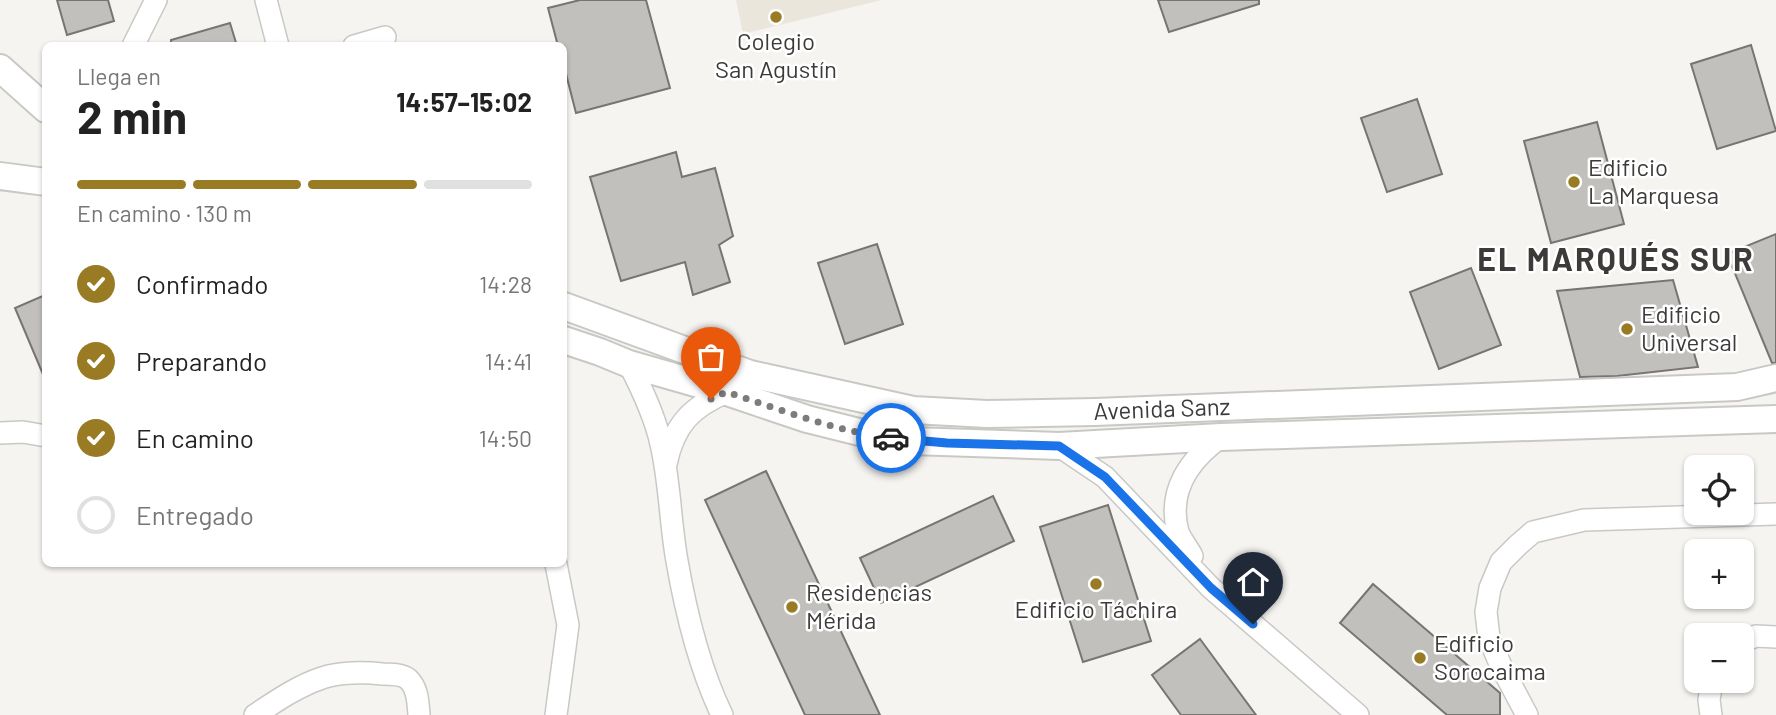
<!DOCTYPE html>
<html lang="es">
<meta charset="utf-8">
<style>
:root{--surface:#fff;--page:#f6f6f6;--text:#222;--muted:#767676;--line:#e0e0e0;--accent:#997b24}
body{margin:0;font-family:Barlow,sans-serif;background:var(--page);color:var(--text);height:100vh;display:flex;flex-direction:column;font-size:26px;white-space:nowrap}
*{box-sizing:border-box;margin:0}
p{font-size:23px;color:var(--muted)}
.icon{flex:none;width:38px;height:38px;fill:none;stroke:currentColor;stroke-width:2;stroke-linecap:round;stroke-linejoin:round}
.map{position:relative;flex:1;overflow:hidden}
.details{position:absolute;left:42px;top:42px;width:525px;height:525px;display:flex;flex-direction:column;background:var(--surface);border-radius:10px;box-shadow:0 2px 5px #0004}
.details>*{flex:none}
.tools{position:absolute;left:1684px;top:455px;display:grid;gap:14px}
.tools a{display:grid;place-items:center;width:70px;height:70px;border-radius:10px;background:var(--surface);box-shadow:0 2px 5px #0004;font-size:35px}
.pin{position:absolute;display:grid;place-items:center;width:60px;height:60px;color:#fff;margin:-72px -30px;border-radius:50% 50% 50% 0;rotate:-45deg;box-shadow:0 0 7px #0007}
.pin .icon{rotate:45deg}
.courier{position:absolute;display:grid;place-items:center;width:70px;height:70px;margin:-35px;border:5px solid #1a73e8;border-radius:50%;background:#fff;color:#222;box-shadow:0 2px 9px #0007}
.overview em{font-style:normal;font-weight:700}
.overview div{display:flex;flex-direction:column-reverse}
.overview{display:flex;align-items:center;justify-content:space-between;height:119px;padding:0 35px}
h1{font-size:46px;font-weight:700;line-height:52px}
.bar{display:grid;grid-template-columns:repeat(4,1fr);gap:10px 7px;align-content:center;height:84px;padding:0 35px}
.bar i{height:9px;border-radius:5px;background:var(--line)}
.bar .on{background:var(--accent)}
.bar p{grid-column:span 4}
ol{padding:0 35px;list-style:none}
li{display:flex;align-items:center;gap:21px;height:77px}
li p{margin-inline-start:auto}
li .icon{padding:7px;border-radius:50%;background:var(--accent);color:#fff;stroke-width:4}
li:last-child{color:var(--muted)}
li i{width:38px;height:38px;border:4px solid var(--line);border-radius:50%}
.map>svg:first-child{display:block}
</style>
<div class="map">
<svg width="1776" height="715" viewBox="0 0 1776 715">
<rect width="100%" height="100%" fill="#f6f4f1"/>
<!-- built -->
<path fill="#eae6dc" d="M 736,0 L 882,0 L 743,34 Z"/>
<!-- building -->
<path fill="#c1c0bd" stroke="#777573" stroke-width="2" d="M 57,0 L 108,0 L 114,21 L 67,35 Z
M 580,0 L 646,0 L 670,88 L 576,113 L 564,66 L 564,46 L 558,46 L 548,8 Z
M 1158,0 L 1259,0 L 1259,4 L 1169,32 Z
M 230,23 L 237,46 L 171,46 L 171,40 Z
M 1751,45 L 1776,131 L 1717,149 L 1691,64 Z
M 1417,99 L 1442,174 L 1387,192 L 1361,118 Z
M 1597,122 L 1624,224 L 1551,243 L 1524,141 Z
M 676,152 L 682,177 L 715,168 L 733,236 L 719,245 L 730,282 L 693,295 L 685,262 L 621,281 L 590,177 Z
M 1776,234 L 1776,363 L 1772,363 L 1727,254 Z
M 877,244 L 903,324 L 845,344 L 818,263 Z
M 1471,268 L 1501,345 L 1439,369 L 1410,292 Z
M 1673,280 L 1698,367 L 1617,376 L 1580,377 L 1557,291 Z
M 45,295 L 45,379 L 15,308 Z
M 766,471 L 880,715 L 805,715 L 705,500 Z
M 993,496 L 1014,541 L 881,603 L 860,558 Z
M 1108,505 L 1151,641 L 1083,662 L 1040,527 Z
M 1373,584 L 1500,693 L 1500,715 L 1447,715 L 1340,623 Z
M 1200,639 L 1256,715 L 1181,715 L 1152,675 Z"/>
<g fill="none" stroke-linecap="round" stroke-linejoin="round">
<!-- minor casing -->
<g stroke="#c9c8c5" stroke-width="24">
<path id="minor" d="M 266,0 L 278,46
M 133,46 L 156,0
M 354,46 L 385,37
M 629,364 C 642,389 655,416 661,444 C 670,482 670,522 677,561 C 686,613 699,667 722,715
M 0,433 L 23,432 L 46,436
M 1059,446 L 1105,477 L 1211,588 L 1358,715
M 666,464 C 674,425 691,407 727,392
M 1192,556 C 1188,548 1181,540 1178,532 C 1167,491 1190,459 1221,437
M 556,564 L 568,625 L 556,715
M 1741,642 L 1756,636 L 1776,637
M 255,715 C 276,701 298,686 322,678 C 338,672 365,672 382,674 C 390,674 402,674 408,679 C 418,688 418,703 419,715
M 1527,715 L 1501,666 L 1489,638 L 1486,612 L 1490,588 L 1501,562 L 1518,545 L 1533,532 L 1584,520 L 1776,514
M 1711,715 L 1709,700 L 1712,681"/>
</g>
<!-- tertiary casing -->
<g stroke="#c9c8c5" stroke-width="30">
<g id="tertiary">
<path d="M 0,68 L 46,109"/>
<path d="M 0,176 L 46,182"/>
<path id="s1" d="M 564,306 L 750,374 L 913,410 L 987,414 L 1095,412 L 1737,387 L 1776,378"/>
<path d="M 564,340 L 600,352 L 629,364 L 727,392 L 807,419 L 875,436 L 911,441 L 1059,446 L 1221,437 L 1776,419"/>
</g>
</g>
<!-- minor -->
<use href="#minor" stroke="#fff" stroke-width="21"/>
<!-- tertiary -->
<use href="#tertiary" stroke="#fff" stroke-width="26"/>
</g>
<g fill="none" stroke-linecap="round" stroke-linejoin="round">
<!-- done -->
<path stroke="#7d7c7a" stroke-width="7" stroke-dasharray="0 12.6" d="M 711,399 L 726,392 C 780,409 834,431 891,438"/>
<!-- route -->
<path stroke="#1a73e8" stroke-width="9" d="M 891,438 L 947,443 L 1059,446 L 1105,477 L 1211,588 L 1253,624"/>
</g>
<!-- markers -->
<g fill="#997b24" stroke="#fff" stroke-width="2.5">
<circle cx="776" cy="17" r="7"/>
<circle cx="1574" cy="182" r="7"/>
<circle cx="1627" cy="329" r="7"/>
<circle cx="1096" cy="584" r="7"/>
<circle cx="792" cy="607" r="7"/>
<circle cx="1420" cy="658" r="7"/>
</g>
<g text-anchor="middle" stroke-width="5" stroke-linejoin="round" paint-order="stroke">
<!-- poi labels -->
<g font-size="24" fill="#3c3b3a" stroke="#fff" text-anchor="start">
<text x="776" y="50" text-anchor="middle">Colegio<tspan x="776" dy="28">San Agustín</tspan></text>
<text x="1588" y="176">Edificio<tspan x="1588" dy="28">La Marquesa</tspan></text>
<text x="1641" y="323">Edificio<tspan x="1641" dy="28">Universal</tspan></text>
<text x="806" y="601">Residencias<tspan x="806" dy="28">Mérida</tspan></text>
<text x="1096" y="618" text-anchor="middle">Edificio Táchira</text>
<text x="1434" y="652">Edificio<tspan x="1434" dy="28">Sorocaima</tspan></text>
</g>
<!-- street labels -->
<g font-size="24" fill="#3c3b3a" stroke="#fff">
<text dy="8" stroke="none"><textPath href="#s1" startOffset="614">Avenida Sanz</textPath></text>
</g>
<!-- district labels -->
<g font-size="32" font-weight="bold" letter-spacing="2" fill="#3c3b3a" stroke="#fff">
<text x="1616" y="271">EL MARQUÉS SUR</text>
</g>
</g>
</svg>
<div class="tools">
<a><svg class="icon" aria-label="locate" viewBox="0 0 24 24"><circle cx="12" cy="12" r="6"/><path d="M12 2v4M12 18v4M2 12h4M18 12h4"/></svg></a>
<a>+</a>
<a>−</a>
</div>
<div class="pin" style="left:711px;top:399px;background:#ea580c"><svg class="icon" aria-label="bag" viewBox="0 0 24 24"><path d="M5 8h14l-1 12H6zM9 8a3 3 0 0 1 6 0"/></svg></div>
<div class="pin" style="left:1253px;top:624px;background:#1f2937"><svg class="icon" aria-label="home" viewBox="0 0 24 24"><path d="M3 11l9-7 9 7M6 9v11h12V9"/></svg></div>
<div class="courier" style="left:891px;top:438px"><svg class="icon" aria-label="car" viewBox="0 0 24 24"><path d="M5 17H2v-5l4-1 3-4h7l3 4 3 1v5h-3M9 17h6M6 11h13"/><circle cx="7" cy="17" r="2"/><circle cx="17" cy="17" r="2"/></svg></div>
<section class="details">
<div class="overview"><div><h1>2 min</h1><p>Llega en</p></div><em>14:57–15:02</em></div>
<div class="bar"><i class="on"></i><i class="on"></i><i class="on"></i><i></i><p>En camino · 130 m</p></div>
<ol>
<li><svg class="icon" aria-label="check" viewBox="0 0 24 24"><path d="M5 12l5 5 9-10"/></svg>Confirmado<p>14:28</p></li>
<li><svg class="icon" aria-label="check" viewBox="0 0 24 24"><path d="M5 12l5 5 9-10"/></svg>Preparando<p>14:41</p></li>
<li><svg class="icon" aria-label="check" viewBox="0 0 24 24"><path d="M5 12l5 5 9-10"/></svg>En camino<p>14:50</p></li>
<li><i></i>Entregado</li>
</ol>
</section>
</div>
